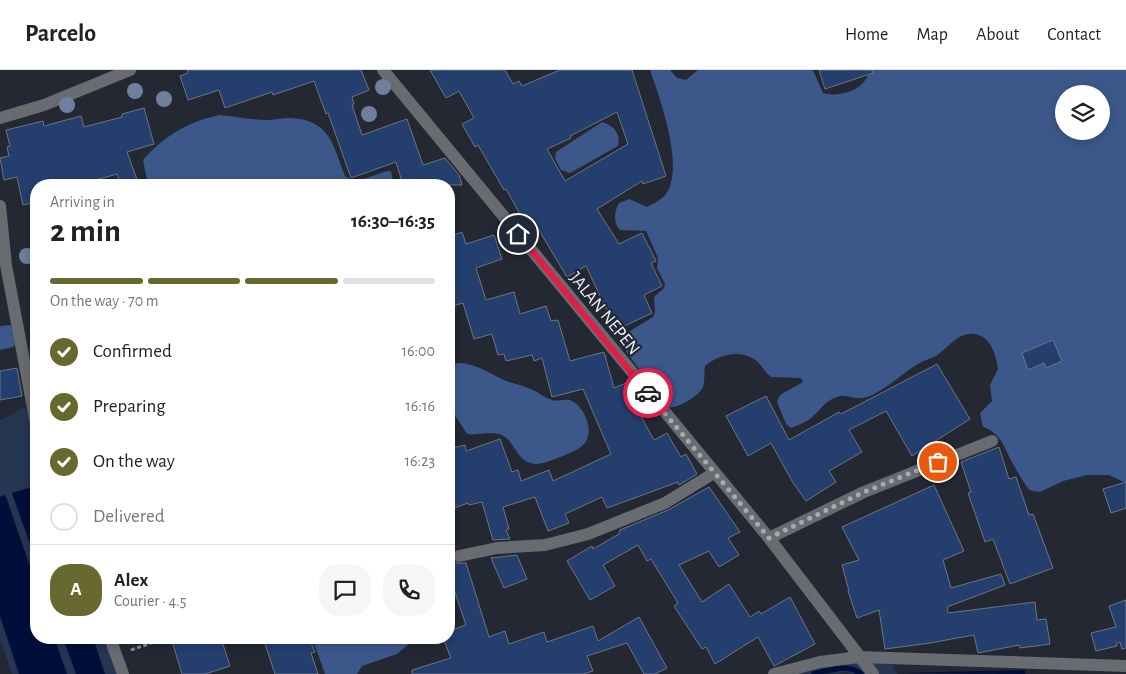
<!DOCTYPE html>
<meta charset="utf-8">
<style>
:root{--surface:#fff;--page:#f6f6f6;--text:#222;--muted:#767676;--line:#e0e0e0;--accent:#676931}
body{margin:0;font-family:"Alegreya Sans",sans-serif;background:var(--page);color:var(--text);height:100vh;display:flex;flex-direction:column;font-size:19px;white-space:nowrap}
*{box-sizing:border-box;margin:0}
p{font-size:16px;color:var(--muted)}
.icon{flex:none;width:28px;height:28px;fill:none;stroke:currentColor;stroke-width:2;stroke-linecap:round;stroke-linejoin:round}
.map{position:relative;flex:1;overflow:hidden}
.details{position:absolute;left:30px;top:109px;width:425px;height:465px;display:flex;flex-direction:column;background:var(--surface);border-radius:20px;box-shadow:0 2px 8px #0003}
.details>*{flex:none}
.buttons{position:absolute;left:1055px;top:15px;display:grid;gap:10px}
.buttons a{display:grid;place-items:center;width:55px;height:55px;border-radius:50%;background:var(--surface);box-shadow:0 2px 8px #0003;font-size:25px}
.pin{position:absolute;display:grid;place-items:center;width:42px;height:42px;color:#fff;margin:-21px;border:2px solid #fff;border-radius:50%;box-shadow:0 1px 5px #0007}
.courier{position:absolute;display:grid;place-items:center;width:50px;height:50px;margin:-25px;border:4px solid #e11d48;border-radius:50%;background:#fff;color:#222;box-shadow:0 1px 6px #0007}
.headline em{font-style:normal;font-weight:700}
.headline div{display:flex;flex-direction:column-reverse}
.headline{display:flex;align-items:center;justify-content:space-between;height:85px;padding:0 20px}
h1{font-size:32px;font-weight:700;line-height:38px}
.bar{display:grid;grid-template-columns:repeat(4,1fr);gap:8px 5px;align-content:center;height:60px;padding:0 20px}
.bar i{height:6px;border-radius:4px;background:var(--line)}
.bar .on{background:var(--accent)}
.bar p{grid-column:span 4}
.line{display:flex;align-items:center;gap:12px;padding:0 20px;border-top:1px solid var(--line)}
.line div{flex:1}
.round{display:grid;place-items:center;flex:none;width:52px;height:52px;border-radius:20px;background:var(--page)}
ol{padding:0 20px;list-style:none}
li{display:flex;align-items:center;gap:15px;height:55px}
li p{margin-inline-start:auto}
li .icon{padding:5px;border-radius:50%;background:var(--accent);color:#fff;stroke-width:4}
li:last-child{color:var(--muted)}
li i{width:28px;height:28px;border:2px solid var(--line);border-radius:50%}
header{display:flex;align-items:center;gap:30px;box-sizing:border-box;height:70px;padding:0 25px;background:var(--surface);border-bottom:1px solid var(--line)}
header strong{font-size:24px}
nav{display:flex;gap:28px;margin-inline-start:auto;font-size:18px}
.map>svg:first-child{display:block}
</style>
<header>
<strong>Parcelo</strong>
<nav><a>Home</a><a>Map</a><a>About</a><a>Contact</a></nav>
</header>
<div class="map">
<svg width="1126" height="604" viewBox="0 0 1126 604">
<rect width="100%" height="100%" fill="#232832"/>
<!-- green -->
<path fill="#253653" d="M 23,337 L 27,339 L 36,372 L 36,416 L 12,423 L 36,491 L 36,514 L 6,425 L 0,427 L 0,350 L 12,345 Z
M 0,546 L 19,604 L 12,604 L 0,569 Z
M 54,568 L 63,568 L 76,604 L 67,604 Z
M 93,568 L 110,568 L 123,604 L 105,604 Z
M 890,588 L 897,604 L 852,604 L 848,602 L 831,604 L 832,600 L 814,604 L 774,604 Z"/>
<!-- forest -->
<path fill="#3c588a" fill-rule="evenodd" d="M 650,0 L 670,0 L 677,8 L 686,10 L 698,0 L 813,0 L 823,23 C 839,28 867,20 869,0 L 1126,0 L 1126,413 L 1109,405 L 1087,405 L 1063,411 L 1040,422 L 1029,420 C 1023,411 1017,402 1012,392 C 1004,377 1001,363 983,357 L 980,343 L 992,331 L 990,315 L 998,299 C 996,285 991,266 974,264 C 958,262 948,278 936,286 C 930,289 924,290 918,294 C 902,303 882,324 863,328 C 852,330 847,322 834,328 C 825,332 821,339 814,345 C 809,351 799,355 791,358 L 786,354 L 777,332 L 780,325 L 803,312 L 801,308 L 771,307 C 764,302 761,293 754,289 C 739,279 717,285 705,296 C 704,302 705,311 703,317 C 697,328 679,337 668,338 L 619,272 L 620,267 L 653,247 L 655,242 L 654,227 L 664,218 L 665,214 L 657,198 L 658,188 L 646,161 L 620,160 C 613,152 614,142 619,133 L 629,129 L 647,137 C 653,134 661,130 666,124 C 685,97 660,29 650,0 ZM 1064,24 L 1101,24 L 1101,61 L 1064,61 ZM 1053,270 L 1046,298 L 1044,293 L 1029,299 L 1022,283 Z
M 220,45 C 235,46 250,50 266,50 C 274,50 281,48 289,48 C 330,49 333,75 345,106 L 355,112 L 387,101 L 391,101 L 394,115 L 148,115 L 143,90 C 164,66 189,51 220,45 Z
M 602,52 C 613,55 621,63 618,76 L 570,103 L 561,100 L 555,88 L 556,82 Z
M 11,255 L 15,274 L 13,277 L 0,280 L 0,256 Z
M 461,293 C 482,296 488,303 506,311 C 516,314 526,317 535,321 C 540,324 546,328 552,330 C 559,332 567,327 574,332 C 589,343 596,369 578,379 C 569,384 543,395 535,394 C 517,392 516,375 505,367 C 494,359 479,366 467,364 L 449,336 L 449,294 Z
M 312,568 L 416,568 L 397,584 L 362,596 L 357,604 L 325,604 Z"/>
<!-- water -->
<path fill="#000f3a" d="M 36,416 L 36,491 L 12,423 Z
M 5,425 L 36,514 L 36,568 L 54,568 L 67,604 L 19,604 L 0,546 L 0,427 Z
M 63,568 L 93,568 L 105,604 L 76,604 Z
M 1026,600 L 1025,604 L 897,603 Z"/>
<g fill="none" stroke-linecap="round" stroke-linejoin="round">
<!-- stream -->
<path stroke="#000f3a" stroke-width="5.5" d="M 814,604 C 830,600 847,593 861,604"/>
</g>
<!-- building -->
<path fill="#243e6e" stroke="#6e7581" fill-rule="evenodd" d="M 187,0 L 361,0 L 369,20 L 352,27 L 354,34 L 352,35 L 362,65 L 407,49 L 423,95 L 445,88 L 459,105 L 462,115 L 403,115 L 396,92 L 351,108 L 328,43 L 326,44 L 314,11 L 273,25 L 272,22 L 225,38 L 219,20 L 188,30 L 180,6 L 188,3 Z
M 430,0 L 505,0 L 513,14 L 519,11 L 522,16 L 560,0 L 632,0 L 666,106 L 643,114 L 642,111 L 597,139 L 619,174 L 642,163 L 656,191 L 651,193 L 662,216 L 644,225 L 652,243 L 616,260 L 586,196 L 567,207 L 534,152 L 527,157 L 506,119 L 504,120 L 478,75 L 475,77 L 462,54 L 474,48 L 459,21 L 446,28 ZM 617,42 L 628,74 L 565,111 L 547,79 L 571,68 L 570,66 Z
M 819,0 L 872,0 L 873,3 L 825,19 Z
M 144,38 L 154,74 L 127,82 L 139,115 L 121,115 L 117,104 L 77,115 L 36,115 L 36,132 L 23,135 L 17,107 L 4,110 L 0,88 L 9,86 L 7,77 L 10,76 L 6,60 L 43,51 L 44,56 L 81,46 L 84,57 L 122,47 L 122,44 Z
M 462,162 L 466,174 L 494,165 L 502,189 L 476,198 L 486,230 L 514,222 L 520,244 L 546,236 L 551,251 L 558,250 L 570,291 L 604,282 L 614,318 L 626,313 L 633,332 L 654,370 L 667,363 L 681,387 L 686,384 L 697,404 L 679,415 L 678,412 L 607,438 L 602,427 L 565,444 L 569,453 L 548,461 L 535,427 L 503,437 L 509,459 L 506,460 L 510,469 L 493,470 L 482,432 L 469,435 L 468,433 L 449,440 L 449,379 L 465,375 L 466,381 L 500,369 L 512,402 L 518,400 L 521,411 L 549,400 L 553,411 L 611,384 L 583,319 L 552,327 L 542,288 L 534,291 L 532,285 L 506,291 L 504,284 L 498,285 L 492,264 L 474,269 L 463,233 L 449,237 L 449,217 L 455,215 L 449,196 L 449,167 Z
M 1053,270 L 1062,291 L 1046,298 L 1044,293 L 1028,300 L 1022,283 Z
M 937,294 L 970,349 L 912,386 L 886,341 L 849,360 L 862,382 L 829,401 L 836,412 L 806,431 L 792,411 L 771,373 L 748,386 L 726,346 L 766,326 L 789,370 L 839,342 L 841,344 Z
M 17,298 L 22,326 L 0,330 L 0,301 Z
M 999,377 L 1009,409 L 1016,407 L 1029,445 L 1033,444 L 1053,498 L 1010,514 L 993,469 L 985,472 L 968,423 L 971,422 L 961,392 Z
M 1126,412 L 1126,438 L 1111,443 L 1103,419 Z
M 934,415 L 964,481 L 943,490 L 951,518 L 1001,504 L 1005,515 L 947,537 L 948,543 L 1035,532 L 1037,550 L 1046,549 L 1050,574 L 1020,578 L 1019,575 L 978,583 L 974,565 L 930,573 L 885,579 L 879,540 L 857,548 L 848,521 L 849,521 L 842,495 L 859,490 L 842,457 Z
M 709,417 L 740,462 L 728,468 L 739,485 L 719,497 L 709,481 L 679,495 L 702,532 L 729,514 L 750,547 L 759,541 L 761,544 L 790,527 L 815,574 L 774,596 L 758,567 L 715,594 L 706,577 L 702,579 L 674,536 L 678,533 L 651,489 L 647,491 L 638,475 L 603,495 L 615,516 L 590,530 L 567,491 L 592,476 L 593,479 L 619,464 L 620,460 L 668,440 Z
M 517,485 L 527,509 L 504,518 L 491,488 Z
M 455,493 L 466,493 L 489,567 L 505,561 L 509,574 L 544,562 L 547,572 L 593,556 L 598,571 L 639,547 L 667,598 L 655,604 L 644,604 L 627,573 L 587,586 L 593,601 L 583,604 L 412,604 L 412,600 L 451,588 L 443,568 L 449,568 L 449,561 L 466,555 L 449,505 L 449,496 Z
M 1126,530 L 1126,578 L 1122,579 L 1120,572 L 1116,574 L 1117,576 L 1096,581 L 1091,563 L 1116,557 L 1109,536 Z
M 184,568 L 221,568 L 230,596 L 205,604 L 182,604 L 172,571 Z
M 263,568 L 309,568 L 315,582 L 311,583 L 318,604 L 275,604 Z"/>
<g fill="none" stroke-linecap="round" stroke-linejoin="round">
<!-- path -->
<path stroke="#898e96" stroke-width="3" stroke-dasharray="4 2.5" stroke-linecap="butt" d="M 131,580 L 166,568"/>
<!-- minor -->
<path stroke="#686b70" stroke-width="12" d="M 383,0 L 769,468 L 873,604
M 0,48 L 44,35 L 130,0
M 0,136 L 6,195 L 36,354
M 769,468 L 864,422 L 992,371
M 459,486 L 497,478 L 545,475 L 588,464 L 665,433 L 714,403
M 110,568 L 123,604
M 774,604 L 820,592 L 859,587 L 1126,596"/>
</g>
<!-- trees -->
<g fill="#6f7f9d">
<circle cx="383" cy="17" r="8"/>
<circle cx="135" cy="21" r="8"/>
<circle cx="164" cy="29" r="8"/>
<circle cx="67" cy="35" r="8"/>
<circle cx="369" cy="44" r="8"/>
<circle cx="27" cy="186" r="8"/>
</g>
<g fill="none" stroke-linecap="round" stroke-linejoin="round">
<!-- done -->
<path stroke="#a6aab2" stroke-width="5" stroke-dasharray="0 9" d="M 648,323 L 769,468 L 864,422 L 938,392"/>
<!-- route -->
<path stroke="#e11d48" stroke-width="6" d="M 518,164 L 648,323"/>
</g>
<g text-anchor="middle" stroke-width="4.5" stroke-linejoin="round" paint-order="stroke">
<!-- street labels -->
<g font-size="18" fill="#ecf0f7" stroke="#232832">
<text transform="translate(605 243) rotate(51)" y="6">JALAN NEPEN</text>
</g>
</g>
</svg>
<div class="buttons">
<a><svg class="icon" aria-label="layers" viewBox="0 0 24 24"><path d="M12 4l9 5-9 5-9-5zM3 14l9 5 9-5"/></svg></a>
</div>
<div class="pin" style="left:938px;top:392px;background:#ea580c"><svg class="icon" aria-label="bag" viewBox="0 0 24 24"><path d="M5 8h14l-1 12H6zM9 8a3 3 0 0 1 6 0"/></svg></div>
<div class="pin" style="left:518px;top:164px;background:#1f2937"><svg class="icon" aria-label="home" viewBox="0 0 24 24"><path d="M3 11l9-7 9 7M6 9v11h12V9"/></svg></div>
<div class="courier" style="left:648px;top:323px"><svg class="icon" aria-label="car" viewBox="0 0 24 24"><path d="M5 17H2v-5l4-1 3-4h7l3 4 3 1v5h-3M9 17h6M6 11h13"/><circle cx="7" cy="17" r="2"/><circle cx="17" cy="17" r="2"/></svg></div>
<section class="details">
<div class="headline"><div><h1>2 min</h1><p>Arriving in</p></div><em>16:30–16:35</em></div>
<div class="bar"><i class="on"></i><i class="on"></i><i class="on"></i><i></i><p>On the way · 70 m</p></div>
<ol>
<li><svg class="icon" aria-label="check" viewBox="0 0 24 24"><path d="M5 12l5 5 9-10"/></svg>Confirmed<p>16:00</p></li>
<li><svg class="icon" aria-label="check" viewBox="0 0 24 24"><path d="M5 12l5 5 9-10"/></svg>Preparing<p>16:16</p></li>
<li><svg class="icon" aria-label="check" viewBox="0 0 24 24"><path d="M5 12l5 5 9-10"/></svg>On the way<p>16:23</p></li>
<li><i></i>Delivered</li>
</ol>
<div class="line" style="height:90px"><b class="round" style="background:var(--accent);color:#fff">A</b><div><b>Alex</b><p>Courier · 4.5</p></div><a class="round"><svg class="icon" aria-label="chat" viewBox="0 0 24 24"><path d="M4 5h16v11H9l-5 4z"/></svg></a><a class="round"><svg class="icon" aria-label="phone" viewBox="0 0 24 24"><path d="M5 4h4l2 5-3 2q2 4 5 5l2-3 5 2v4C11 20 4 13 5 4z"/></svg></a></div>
</section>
</div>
